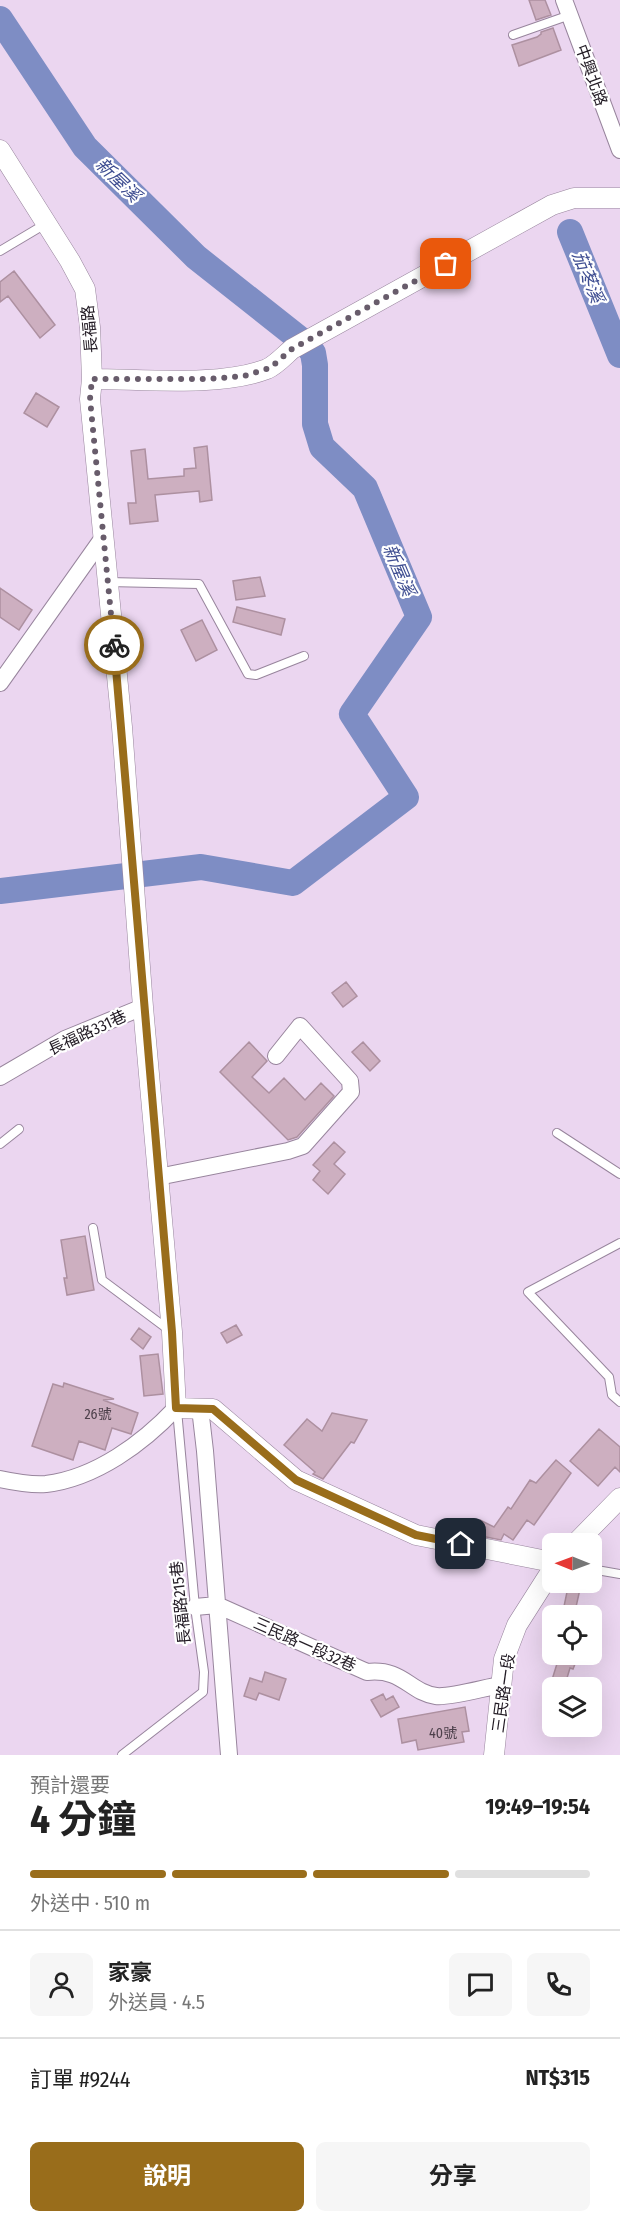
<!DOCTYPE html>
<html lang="zh-TW">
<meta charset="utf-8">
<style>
:root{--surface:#fff;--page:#f6f6f6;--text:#222;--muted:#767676;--line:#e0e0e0;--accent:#996d1b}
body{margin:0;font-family:"Fira Sans Condensed","Noto Sans TC",sans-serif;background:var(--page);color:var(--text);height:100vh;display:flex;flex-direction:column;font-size:22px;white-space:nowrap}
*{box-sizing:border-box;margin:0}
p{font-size:20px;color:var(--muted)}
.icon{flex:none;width:33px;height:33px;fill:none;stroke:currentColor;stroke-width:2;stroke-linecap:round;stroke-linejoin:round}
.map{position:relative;height:1755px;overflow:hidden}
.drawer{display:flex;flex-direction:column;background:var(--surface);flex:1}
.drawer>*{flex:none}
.needle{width:39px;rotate:271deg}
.buttons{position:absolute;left:542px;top:1533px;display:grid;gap:12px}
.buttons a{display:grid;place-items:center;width:60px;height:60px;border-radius:9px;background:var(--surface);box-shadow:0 6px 24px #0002;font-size:30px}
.pin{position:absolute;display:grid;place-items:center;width:51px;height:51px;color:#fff;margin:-26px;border-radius:12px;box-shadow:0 3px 9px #0006}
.courier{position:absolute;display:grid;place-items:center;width:60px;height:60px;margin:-30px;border:4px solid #996d1b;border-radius:50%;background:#fff;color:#222;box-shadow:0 2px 8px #0007}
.summary em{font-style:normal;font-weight:700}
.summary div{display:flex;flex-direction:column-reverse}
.summary{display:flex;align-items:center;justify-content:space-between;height:102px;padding:0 30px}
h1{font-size:39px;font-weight:700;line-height:45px}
.bar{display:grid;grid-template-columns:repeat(4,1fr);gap:9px 6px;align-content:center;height:72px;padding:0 30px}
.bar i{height:8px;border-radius:4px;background:var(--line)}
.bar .selected{background:var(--accent)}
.bar p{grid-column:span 4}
.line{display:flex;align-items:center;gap:15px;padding:0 30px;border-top:2px solid var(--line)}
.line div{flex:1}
.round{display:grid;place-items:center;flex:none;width:63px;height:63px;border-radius:9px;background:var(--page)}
.action{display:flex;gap:12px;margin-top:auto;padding:12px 30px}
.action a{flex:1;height:69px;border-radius:9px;background:var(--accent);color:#fff;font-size:24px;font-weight:700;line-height:69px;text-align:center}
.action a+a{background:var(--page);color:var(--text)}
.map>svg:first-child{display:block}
</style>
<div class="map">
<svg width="620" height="1755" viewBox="0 0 620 1755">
<rect width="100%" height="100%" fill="#ebd6f0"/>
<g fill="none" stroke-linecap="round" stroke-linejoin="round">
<!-- river -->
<path stroke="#7e8dc4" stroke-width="26" d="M 0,19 L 85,147 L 196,257 L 306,344 L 313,353 L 315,365 L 315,424 L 322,447 L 365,488 L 419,617 L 352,714 L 406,797 L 293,883 L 201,867 L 0,891
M 570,232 L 620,355"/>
</g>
<!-- building -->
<path fill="#cdafc0" stroke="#ad90a0" stroke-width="1.5" d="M 529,0 L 545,0 L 551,15 L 536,20 Z
M 553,28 L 561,50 L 519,66 L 512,45 L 537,37 L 541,34 L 541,32 Z
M 14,271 L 55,325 L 40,338 L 8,296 L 0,302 L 0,282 Z
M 36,393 L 59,407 L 47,427 L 24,413 Z
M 207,446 L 212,500 L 200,502 L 199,491 L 155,495 L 158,521 L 130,524 L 128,503 L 136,503 L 131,451 L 145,449 L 148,479 L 184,476 L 184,469 L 196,468 L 194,448 Z
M 260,577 L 265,596 L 236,600 L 233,581 Z
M 0,588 L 32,610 L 19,630 L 0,617 Z
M 237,607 L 285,619 L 281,635 L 233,622 Z
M 202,620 L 217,650 L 196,661 L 181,630 Z
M 346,982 L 357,996 L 343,1007 L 332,993 Z
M 249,1042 L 267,1061 L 252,1077 L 269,1093 L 284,1078 L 305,1100 L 321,1083 L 334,1096 L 297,1137 L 288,1140 L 220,1072 Z
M 363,1042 L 380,1061 L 370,1071 L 352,1052 Z
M 334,1142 L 345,1152 L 334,1164 L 345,1174 L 328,1194 L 313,1180 L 320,1171 L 313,1165 Z
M 85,1236 L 94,1290 L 67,1295 L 64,1278 L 67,1278 L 61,1240 Z
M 236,1325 L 242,1335 L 227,1343 L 221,1333 Z
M 139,1328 L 151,1337 L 143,1349 L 131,1339 Z
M 158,1354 L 163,1394 L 144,1396 L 140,1356 Z
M 64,1383 L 114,1399 L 103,1400 L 138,1413 L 131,1434 L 112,1428 L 105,1450 L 79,1441 L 73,1460 L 32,1446 L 53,1384 L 63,1387 Z
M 332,1413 L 367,1420 L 354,1443 L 351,1442 L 323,1479 L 313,1474 L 315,1472 L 284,1445 L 307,1419 L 322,1431 Z
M 599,1429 L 620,1447 L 620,1472 L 615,1467 L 598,1486 L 570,1461 Z
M 556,1460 L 571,1473 L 534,1525 L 527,1520 L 513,1540 L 504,1534 L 501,1540 L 471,1534 L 480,1520 L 494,1527 L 508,1507 L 511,1509 L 530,1480 L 536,1483 Z
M 568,1587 L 580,1589 L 574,1616 L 562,1616 Z
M 560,1654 L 579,1654 L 573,1669 L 570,1668 L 564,1688 L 551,1683 Z
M 265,1672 L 286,1679 L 279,1700 L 259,1693 L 256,1700 L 244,1696 L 250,1678 L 262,1682 Z
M 383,1694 L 386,1700 L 393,1696 L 399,1707 L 381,1717 L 371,1700 Z
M 465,1707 L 469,1731 L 462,1732 L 464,1742 L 418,1750 L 416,1740 L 402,1743 L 398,1719 Z"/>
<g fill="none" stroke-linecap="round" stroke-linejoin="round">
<!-- service casing -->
<g stroke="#98859d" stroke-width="10">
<path id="service" d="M 513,35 L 570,15
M 0,251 L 47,223
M 108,582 L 199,584 L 248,674 L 256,675 L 304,656
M 557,1133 L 620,1174
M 0,1144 L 19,1129
M 93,1228 L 102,1280 L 169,1330
M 620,1243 L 528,1292 L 609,1377 L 612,1395 L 620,1402
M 591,1569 L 620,1574
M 122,1755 L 203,1692 L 204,1672 L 195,1607 L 177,1410"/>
</g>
<!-- minor casing -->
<g stroke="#98859d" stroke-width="18">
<path id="minor" d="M 564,0 L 620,150
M 0,683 L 102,539
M 0,1077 L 65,1039 L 143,1007
M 158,1177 L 288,1151 L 303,1146 L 351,1092 L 350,1081 L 300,1026 L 276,1056
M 200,1408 L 205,1451 L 229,1755
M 0,1479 C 14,1482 31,1485 46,1484 C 96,1478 143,1443 176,1408
M 195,1607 L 217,1605 L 367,1672 C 403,1668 409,1692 436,1696 C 449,1698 487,1687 501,1685"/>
</g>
<!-- tertiary casing -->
<g stroke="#98859d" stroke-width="21">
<path id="tertiary" d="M 0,150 L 70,261 L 85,289 L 90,327 L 92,379 L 90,399 L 122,727 L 143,1007 L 172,1332 L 176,1408 L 213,1409 L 296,1480 L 416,1535 L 552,1562
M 92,379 C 143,379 220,387 267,369 C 276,365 285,355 292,349 L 552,205 L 574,198 L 620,198
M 575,1544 L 620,1498
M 494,1755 L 504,1659 L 517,1625 L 552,1570"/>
</g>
<!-- service -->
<use href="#service" stroke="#fff" stroke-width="8"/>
<!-- minor -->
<use href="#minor" stroke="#fff" stroke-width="16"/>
<!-- tertiary -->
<use href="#tertiary" stroke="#fff" stroke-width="20"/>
</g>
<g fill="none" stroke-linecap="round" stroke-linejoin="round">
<!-- done -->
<path stroke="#685c6b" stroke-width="6" stroke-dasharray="0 10.8" d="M 114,645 L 90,399 L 92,379 L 208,379 L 244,376 L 270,368 L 292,349 L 446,264"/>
<!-- route -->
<path stroke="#996d1b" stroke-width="8" d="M 114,645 L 172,1332 L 176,1408 L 213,1409 L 296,1480 L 416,1535 L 461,1544"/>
</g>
<g text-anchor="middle" stroke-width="4.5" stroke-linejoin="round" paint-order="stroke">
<!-- number labels -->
<g font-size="14" fill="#4d404b">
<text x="98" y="1419">26號</text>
<text x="443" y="1738">40號</text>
</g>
<!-- street labels -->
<g font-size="16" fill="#221b24" stroke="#fff">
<text transform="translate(592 75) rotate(70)" y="6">中興北路</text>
<text transform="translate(89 329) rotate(-95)" y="6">長福路</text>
<text transform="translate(87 1032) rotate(-25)" y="6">長福路331巷</text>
<text transform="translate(180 1603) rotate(-96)" y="6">長福路215巷</text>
<text transform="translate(305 1644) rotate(24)" y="6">三民路一段32巷</text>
<text transform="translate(503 1693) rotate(-82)" y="6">三民路一段</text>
</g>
<!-- water labels -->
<g font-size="18" font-style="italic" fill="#3e4d91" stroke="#fff">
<text transform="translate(118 180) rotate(44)" y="6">新屋溪</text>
<text transform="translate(588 277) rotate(68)" y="6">茄苳溪</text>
<text transform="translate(399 570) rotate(67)" y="6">新屋溪</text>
</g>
</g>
</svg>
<div class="buttons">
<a><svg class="needle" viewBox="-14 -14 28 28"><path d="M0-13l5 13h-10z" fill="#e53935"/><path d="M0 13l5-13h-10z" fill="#767676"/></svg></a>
<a><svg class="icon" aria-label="locate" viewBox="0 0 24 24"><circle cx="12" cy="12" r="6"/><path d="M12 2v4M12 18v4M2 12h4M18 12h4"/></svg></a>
<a><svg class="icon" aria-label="layers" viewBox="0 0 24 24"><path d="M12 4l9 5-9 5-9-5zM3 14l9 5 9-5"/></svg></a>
</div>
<div class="pin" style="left:446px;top:264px;background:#ea580c"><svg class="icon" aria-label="bag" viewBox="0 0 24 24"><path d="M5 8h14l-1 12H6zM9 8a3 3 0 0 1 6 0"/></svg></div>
<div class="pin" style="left:461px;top:1544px;background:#1f2937"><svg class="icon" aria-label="home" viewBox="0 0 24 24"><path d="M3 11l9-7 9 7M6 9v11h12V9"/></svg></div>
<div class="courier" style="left:114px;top:645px"><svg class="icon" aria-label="bike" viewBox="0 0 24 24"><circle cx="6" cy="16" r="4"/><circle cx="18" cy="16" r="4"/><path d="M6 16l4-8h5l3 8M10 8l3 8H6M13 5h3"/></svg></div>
</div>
<section class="drawer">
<div class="summary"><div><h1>4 分鐘</h1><p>預計還要</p></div><em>19:49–19:54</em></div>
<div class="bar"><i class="selected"></i><i class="selected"></i><i class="selected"></i><i></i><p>外送中 · 510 m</p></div>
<div class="line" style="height:108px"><a class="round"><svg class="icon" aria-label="person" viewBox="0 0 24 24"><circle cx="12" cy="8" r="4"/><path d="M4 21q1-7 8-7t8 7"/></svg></a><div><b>家豪</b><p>外送員 · 4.5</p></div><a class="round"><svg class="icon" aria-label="chat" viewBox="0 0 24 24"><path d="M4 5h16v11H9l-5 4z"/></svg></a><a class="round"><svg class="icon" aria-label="phone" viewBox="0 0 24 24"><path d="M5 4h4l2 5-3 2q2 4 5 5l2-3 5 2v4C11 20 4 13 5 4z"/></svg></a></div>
<div class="line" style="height:78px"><div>訂單 #9244</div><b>NT$315</b></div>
<div class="action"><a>說明</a><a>分享</a></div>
</section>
